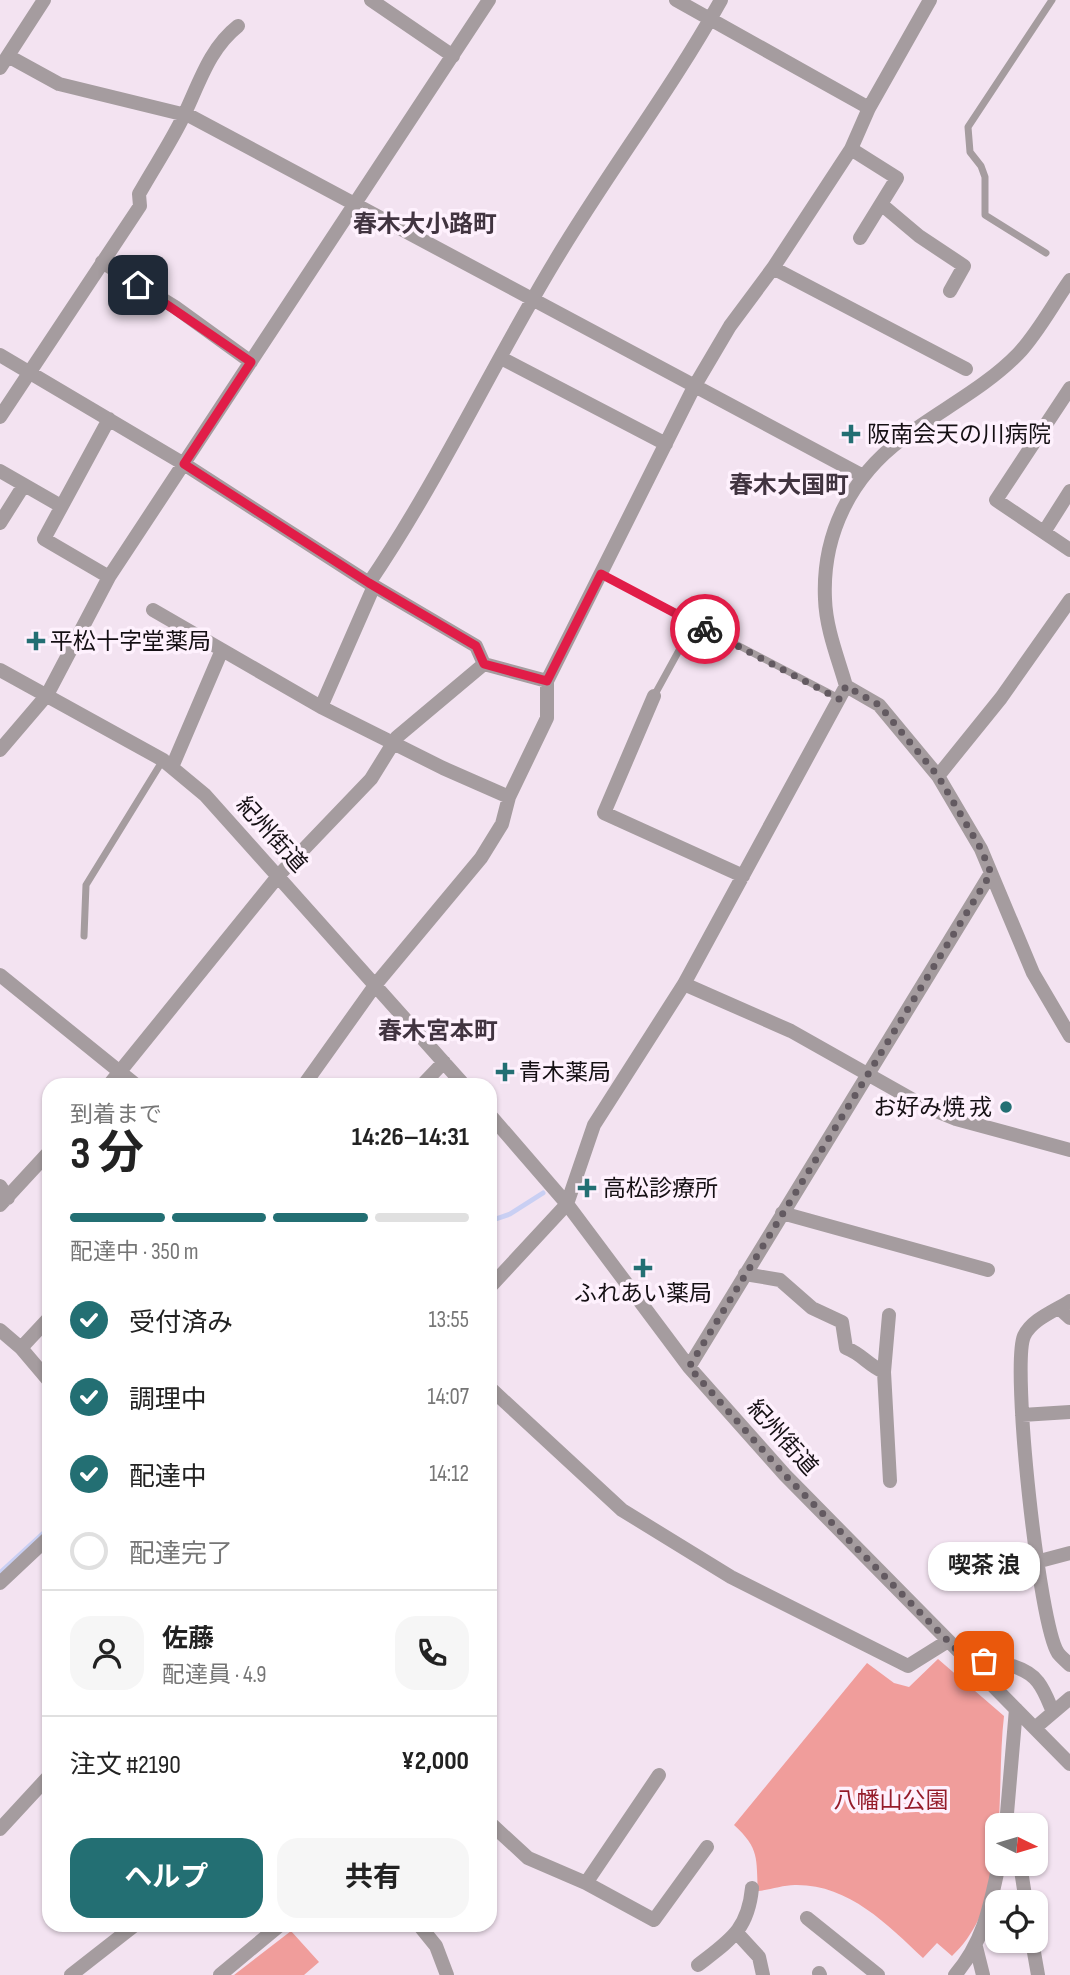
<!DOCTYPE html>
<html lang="ja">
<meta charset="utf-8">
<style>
:root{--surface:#fff;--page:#f6f6f6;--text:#222;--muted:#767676;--line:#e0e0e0;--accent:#236f73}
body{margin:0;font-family:"Sofia Sans Condensed","Noto Sans JP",sans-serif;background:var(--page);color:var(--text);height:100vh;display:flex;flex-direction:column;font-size:26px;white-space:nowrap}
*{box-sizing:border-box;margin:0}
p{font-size:23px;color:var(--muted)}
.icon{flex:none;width:38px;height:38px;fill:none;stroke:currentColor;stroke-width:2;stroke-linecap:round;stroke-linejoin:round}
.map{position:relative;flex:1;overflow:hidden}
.panel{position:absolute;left:42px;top:1078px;width:455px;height:854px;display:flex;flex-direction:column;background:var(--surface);border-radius:21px;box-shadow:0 2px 5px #0004}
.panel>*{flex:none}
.needle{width:46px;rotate:95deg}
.fabs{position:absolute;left:985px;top:1813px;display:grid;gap:14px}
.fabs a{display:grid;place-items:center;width:63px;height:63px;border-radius:14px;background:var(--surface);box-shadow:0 2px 5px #0004;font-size:35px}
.pin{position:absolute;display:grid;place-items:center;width:60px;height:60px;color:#fff;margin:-30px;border-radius:14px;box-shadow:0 4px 10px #0006}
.courier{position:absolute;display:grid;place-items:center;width:70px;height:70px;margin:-35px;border:5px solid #e11d48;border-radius:50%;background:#fff;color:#222;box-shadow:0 2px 9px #0007}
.bubble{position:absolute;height:49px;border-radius:21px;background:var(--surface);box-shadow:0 2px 5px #0004;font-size:23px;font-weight:700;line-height:49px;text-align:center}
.headline em{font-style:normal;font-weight:700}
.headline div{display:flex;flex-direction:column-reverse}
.headline{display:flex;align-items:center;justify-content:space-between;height:119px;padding:0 28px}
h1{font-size:46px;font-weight:700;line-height:52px}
.bar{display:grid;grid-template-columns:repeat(4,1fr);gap:10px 7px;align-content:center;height:84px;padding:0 28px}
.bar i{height:9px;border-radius:5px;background:var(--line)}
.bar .on{background:var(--accent)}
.bar p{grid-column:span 4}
.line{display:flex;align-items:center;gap:18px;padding:0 28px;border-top:2px solid var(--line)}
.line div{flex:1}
.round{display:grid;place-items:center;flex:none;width:74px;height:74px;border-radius:21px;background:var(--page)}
ol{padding:0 28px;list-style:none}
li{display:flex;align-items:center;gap:21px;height:77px}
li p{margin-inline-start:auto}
li .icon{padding:7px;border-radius:50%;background:var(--accent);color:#fff;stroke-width:4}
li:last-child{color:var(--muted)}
li i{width:38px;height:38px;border:4px solid var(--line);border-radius:50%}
.cta{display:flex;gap:14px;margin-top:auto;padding:14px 28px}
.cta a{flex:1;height:80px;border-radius:21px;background:var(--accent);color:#fff;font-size:28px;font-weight:700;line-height:80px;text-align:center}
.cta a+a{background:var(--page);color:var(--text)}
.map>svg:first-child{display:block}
</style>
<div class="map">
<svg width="1070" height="1975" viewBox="0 0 1070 1975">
<rect width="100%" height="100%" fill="#f3e3f1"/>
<!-- green -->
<path fill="#f09d9b" d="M 938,1659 L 1004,1716 C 995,1792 1012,1901 952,1956 L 937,1943 L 923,1958 C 887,1924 848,1884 795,1885 C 783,1885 770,1890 758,1891 C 756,1858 760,1849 734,1825 L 867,1663 L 894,1683 L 909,1687 Z
M 291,1931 L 319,1962 L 304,1975 L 234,1975 Z"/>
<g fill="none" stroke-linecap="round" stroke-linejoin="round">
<!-- stream -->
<path stroke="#c9cff3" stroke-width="5" d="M 490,1221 L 510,1214 L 543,1193
M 0,1573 L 49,1528"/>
<!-- lane -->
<path stroke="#a59c9f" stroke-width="7" d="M 1046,253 L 985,215 L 985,177 L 981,166 L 970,152 L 968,127 L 1052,0
M 601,574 L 839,698
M 654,696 L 694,623
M 84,936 L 86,885 L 163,760"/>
<!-- street -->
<path stroke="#a59c9f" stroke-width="14" d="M 371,0 L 453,56
M 676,0 L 869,108
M 8,56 L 59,84 L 190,116 L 863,476
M 0,68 L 44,0
M 851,149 L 897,178 L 860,238
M 881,204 L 919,236 L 964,266 L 950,291
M 102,262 L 175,307 L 251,362
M 773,268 L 966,369
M 1070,280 C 1053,304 1038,333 1018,354 C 985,388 940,410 902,439 C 851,477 822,534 825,599 C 826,629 838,658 846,686 L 879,705 L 938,776 L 981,849 L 1033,973 L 1070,1036
M 0,355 L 184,464 L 369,583 L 476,646 L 484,664
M 501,358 L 666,444
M 1070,388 L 996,500 L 1070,550
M 0,417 L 140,206 L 139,194 C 154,167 172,141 185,113 C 200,81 210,48 238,26
M 109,419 L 44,539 L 109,577
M 0,471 L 61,506
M 0,523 L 24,485
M 1044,532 L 1070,491
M 369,583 C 439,480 491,367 555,261 C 608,172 671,90 721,0
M 153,610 L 321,707 L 443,768 L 509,797
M 484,664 L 547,681
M 0,670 L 163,760 L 205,795 L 464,1085
M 654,696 L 604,813 L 743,876
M 321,707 L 374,586
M 0,750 L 47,695 L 109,577 L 489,0
M 172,767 L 222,650
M 938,776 L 1001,698 L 1070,600
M 0,975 L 136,1085
M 684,984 L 791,1031 L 924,1106 L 956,1119 L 1070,1150
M 109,1085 L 279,875 L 371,779 L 397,737 L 484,664
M 304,1085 L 376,984 L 481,858 L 502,824 L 509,797 L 547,718 L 547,681 L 694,387 L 730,326 L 773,268 L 851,149 L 869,108 L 930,0
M 422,1085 L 444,1062
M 490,1115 L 567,1204 L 689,1367 L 785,1475 L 1070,1764
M 0,1186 L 8,1198
M 0,1205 L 49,1152
M 782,1213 L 988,1270
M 745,1274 L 780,1280 L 812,1308 L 842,1322 L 846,1348 C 862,1354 868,1365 884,1372
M 490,1287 L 567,1204 L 594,1125 L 684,984 L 846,686
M 1070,1301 C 1055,1311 1032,1319 1024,1336 C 1011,1366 1039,1625 1058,1653 C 1061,1657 1066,1661 1070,1665
M 1059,1308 L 1070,1318
M 889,1315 L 884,1372 L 890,1481
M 0,1330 L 21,1348 L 49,1381
M 21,1348 L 49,1318
M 689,1367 L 991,873
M 490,1388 L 622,1510 L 731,1577 L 908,1666 L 948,1641
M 1022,1415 L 1070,1412
M 1036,1562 L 1070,1553
M 0,1583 L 49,1537
M 965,1658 C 988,1662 1023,1662 1038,1682 C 1045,1691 1049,1703 1053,1712
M 1036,1727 L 1070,1698
M 490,1823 L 528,1858 L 586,1883 L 654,1920 L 707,1847
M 1006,1825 L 1016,1709
M 0,1829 L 49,1776
M 1020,1864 L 1026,1902
M 586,1883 L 659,1775
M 807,1918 L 878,1975
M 419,1925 L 436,1946 L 447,1975
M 737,1933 L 759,1957 L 763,1975
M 1032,1941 L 1038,1975
M 976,1947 L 983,1975
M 698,1965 C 730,1940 748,1930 752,1888
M 819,1973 L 820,1975
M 71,1975 L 135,1925
M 220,1975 L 280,1925
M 955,1975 C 984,1941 990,1906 999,1864"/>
</g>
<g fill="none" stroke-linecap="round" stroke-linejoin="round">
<!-- done -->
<path stroke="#635a61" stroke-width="7" stroke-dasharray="0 12.6" d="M 705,629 L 839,699 L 846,686 L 879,705 L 938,776 L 981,849 L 991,873 L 689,1367 L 785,1475 L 948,1641 L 965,1658 L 984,1661"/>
<!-- route -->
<path stroke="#e11d48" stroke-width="9" d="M 138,285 L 251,362 L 184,464 L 369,583 L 476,646 L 484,664 L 547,681 L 601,574 L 705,629"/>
</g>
<!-- markers -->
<g fill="#236f73" stroke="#fef1fd" stroke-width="2.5">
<path d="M847.5 423.5h7v7h7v7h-7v7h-7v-7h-7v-7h7z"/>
<path d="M32.5 630.5h7v7h7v7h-7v7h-7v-7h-7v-7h7z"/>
<path d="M501.5 1061.5h7v7h7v7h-7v7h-7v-7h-7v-7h7z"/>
<circle cx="1006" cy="1107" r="7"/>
<path d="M583.5 1177.5h7v7h7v7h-7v7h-7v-7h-7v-7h7z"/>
<path d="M639.5 1257.5h7v7h7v7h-7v7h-7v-7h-7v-7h7z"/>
</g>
<g text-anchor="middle" stroke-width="7" stroke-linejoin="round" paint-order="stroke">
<!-- poi labels -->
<g font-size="23" fill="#151014" stroke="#fef1fd" text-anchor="start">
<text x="867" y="442">阪南会天の川病院</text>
<text x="50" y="649">平松十字堂薬局</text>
<text x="519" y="1080">青木薬局</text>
<text x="992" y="1115" text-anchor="end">お好み焼 戎</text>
<text x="603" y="1196">高松診療所</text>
<text x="643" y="1301" text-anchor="middle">ふれあい薬局</text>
</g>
<!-- street labels -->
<g font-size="23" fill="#151014" stroke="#fef1fd">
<text transform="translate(272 834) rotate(48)" y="8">紀州街道</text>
<text transform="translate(783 1437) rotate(48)" y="8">紀州街道</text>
</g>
<!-- park labels -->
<g font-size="23" fill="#951c2a" stroke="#fef1fd">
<text x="891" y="1808">八幡山公園</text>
</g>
<!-- neighbourhood labels -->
<g font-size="24" font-weight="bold" fill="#413440" stroke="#fef1fd">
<text x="425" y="232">春木大小路町</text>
<text x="789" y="493">春木大国町</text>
<text x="438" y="1039">春木宮本町</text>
</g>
</g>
</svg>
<div class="fabs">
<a><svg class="needle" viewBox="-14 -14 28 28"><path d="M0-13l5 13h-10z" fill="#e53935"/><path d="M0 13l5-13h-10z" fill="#767676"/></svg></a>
<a><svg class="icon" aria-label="locate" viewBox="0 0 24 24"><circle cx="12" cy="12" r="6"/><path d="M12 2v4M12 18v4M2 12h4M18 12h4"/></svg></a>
</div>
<div class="pin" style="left:984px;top:1661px;background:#ea580c"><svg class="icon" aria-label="bag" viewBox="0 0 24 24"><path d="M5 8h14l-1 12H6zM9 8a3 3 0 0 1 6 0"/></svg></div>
<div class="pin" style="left:138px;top:285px;background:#1f2937"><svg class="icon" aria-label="home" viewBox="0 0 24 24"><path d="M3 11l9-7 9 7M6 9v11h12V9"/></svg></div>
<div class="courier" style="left:705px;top:629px"><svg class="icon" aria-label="bike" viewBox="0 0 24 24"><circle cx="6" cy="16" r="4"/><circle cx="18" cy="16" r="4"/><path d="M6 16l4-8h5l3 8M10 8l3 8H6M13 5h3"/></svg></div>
<div class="bubble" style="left:928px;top:1542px;width:112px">喫茶 浪</div>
<section class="panel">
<div class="headline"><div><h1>3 分</h1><p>到着まで</p></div><em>14:26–14:31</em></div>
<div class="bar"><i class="on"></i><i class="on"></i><i class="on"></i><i></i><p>配達中 · 350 m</p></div>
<ol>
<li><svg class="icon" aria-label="check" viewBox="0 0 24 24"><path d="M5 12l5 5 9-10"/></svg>受付済み<p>13:55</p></li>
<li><svg class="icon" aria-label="check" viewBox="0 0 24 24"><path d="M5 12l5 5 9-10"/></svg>調理中<p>14:07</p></li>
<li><svg class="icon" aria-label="check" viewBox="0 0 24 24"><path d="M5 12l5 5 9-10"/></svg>配達中<p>14:12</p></li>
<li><i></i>配達完了</li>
</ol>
<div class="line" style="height:126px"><a class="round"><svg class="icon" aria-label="person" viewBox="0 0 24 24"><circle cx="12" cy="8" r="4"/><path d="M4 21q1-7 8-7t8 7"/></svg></a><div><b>佐藤</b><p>配達員 · 4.9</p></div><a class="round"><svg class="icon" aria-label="phone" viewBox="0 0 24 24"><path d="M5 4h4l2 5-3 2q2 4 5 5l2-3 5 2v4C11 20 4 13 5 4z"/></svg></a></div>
<div class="line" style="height:91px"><div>注文 #2190</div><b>¥2,000</b></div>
<div class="cta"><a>ヘルプ</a><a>共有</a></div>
</section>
</div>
